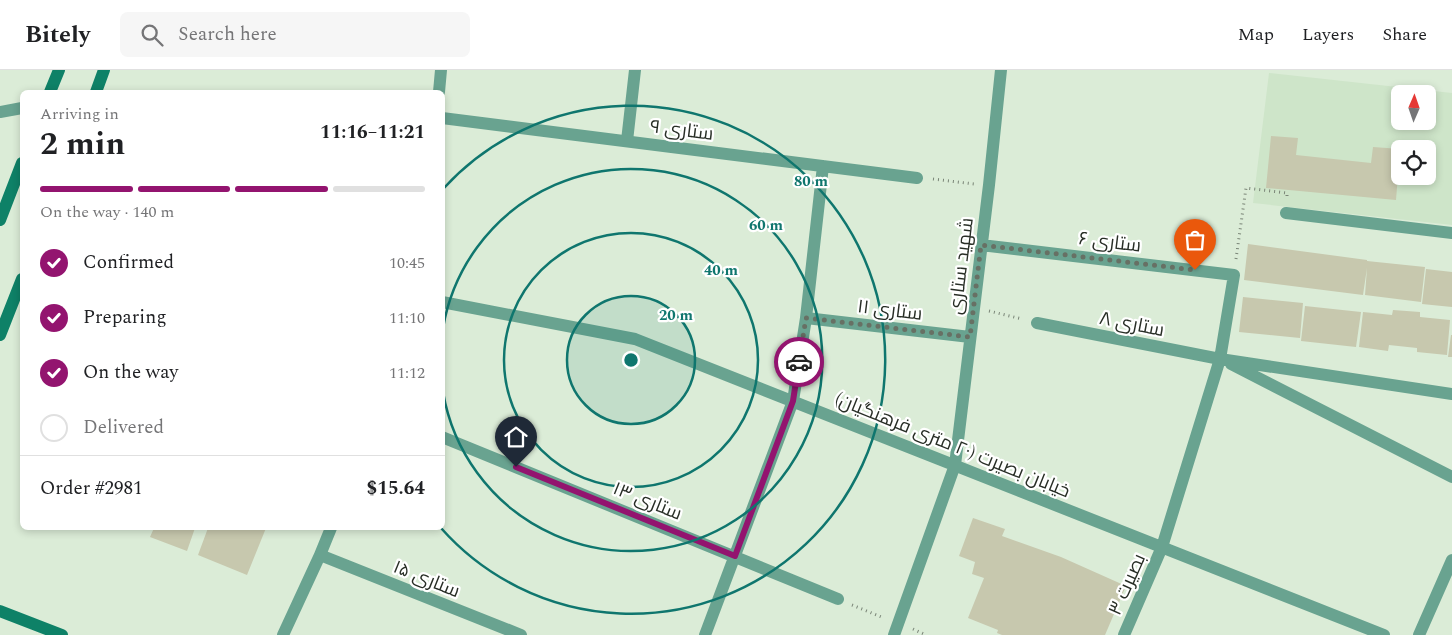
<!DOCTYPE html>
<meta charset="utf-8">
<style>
:root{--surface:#fff;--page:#f6f6f6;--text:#202124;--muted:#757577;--line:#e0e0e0;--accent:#93146f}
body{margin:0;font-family:Spectral,Cairo,serif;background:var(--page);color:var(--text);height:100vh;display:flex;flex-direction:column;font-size:19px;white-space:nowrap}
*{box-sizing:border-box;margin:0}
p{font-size:16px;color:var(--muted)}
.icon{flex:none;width:28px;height:28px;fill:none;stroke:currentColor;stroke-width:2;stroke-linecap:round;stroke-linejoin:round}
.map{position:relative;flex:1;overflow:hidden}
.side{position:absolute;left:20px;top:20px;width:425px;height:440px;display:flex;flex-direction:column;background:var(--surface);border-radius:8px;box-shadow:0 2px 8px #0003}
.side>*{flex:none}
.needle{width:32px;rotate:2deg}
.controls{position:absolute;left:1391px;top:15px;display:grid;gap:10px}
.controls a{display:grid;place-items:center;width:45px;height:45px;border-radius:8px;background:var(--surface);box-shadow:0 2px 8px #0003;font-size:25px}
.pin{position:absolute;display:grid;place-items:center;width:42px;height:42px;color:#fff;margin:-51px -21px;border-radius:50% 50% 50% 0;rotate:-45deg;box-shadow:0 0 5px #0007}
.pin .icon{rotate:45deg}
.courier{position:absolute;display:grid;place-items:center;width:50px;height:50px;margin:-25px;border:4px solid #93146f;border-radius:50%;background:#fff;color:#222;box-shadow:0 1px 6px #0007}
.head em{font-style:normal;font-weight:700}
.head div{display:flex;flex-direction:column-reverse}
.head{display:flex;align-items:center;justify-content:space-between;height:85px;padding:0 20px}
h1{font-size:32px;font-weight:700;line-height:38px}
.bar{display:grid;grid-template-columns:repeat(4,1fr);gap:8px 5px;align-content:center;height:60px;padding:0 20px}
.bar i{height:6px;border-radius:4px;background:var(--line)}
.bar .active{background:var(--accent)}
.bar p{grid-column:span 4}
.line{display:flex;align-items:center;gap:12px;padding:0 20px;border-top:1px solid var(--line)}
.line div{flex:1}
ol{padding:0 20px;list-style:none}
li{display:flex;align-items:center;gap:15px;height:55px}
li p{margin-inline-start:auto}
li .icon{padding:5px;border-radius:50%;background:var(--accent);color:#fff;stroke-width:4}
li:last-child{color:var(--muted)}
li i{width:28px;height:28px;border:2px solid var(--line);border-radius:50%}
header{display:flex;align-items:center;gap:30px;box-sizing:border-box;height:70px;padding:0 25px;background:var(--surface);border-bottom:1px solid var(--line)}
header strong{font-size:24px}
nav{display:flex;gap:28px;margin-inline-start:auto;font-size:18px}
.search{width:350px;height:45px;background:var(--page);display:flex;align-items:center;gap:12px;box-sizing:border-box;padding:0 18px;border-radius:8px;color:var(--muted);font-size:19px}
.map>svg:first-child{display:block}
</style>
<header>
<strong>Bitely</strong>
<div class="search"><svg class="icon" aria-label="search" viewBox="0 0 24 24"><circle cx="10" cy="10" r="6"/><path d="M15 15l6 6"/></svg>Search here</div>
<nav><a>Map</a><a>Layers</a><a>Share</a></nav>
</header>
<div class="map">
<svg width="1452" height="565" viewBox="0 0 1452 565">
<rect width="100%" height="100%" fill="#dbecd7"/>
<!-- built -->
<path fill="#cee5c9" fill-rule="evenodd" d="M 1269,3 L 1452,23 L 1452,155 L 1253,133 ZM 1400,24 L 1428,24 L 1428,51 L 1400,51 ZM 1400,79 L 1428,79 L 1428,106 L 1400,106 Z"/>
<!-- building -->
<path fill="#c7c8ae" d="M 1271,66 L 1298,68 L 1296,85 L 1371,93 L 1373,77 L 1400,79 L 1396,130 L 1266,118 Z
M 1248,174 L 1367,190 L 1367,191 L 1425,197 L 1421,232 L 1365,225 L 1367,198 L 1363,225 L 1244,210 Z
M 1426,199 L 1452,202 L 1452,237 L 1422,234 Z
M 1243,227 L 1303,233 L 1300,268 L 1239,262 Z
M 1305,236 L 1361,242 L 1356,277 L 1301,271 Z
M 1393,240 L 1420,242 L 1420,247 L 1450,250 L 1447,285 L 1417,282 L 1417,278 L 1389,275 L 1388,281 L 1359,277 L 1363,242 L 1392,245 Z
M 1451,265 L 1452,265 L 1452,287 L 1448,287 Z
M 973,448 L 1005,459 L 1002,466 L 1061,487 L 1126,516 L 1105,565 L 1002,565 L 997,563 L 998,560 L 968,548 L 984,508 L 972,504 L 975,492 L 959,486 Z
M 154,458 L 195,458 L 187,481 L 150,467 Z
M 208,458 L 266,458 L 247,505 L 198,485 Z"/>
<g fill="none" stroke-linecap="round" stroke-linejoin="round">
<!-- path -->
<path stroke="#7a8577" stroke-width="3" stroke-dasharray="1 4" stroke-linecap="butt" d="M 933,109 L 974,114
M 1236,189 L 1246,118 L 1287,123 L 1287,128
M 989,241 L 1022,249
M 852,535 L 884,548
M 913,559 L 926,565"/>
<!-- street -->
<path stroke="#69a390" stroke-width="12" d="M 439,22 L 441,0
M 0,42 L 22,38
M 442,48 L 917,108
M 627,71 L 635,0
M 1286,143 L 1452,163
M 981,175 L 1234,205 L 1220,289 L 1162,477 L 1124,565
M 442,232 L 635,269 L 1384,565
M 806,248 L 970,267
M 1037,253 L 1220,289 L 1452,324
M 1231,294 L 1452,407
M 442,367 L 838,529
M 320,485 L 521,565
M 283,565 L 320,485 L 331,458
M 705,565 L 793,331 L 806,248 L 823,96
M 894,565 L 955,395 L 989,115 L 1001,0
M 1419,565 L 1452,490"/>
<!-- secondary -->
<path stroke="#0e8167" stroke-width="12" d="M 50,22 L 59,0
M 96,22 L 104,0
M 0,150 L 22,93
M 0,265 L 22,209
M 0,541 L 62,565"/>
</g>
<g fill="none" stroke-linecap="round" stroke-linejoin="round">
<!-- done -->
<path stroke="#677064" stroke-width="5" stroke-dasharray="0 9" d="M 799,292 L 806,248 L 970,267 L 981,175 L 1195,200"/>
<!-- route -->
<path stroke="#93146f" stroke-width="6" d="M 516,397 L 735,486 L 793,331 L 799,292"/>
</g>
<!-- distance rings -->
<circle cx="631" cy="290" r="64" fill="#0f766e" fill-opacity=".12"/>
<g fill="none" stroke="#0f766e" stroke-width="2.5">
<circle cx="631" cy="290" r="64"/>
<circle cx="631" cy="290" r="127"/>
<path d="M443 258A191 191 0 1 1 443 322"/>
<path d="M444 118A254 254 0 1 1 441 458"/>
</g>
<g text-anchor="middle" stroke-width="4.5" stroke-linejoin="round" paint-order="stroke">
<!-- street labels -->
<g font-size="19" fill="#282e26" stroke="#fff">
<text transform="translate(682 59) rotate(7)" y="7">ستاری ۹</text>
<text transform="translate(1110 171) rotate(7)" y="7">ستاری ۶</text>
<text transform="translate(960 196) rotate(-83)" y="7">شهید ستاری</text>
<text transform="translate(890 239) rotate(7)" y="7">ستاری ۱۱</text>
<text transform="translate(1132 253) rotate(11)" y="7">ستاری ۸</text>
<text transform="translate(953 374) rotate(22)" y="7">خیابان بصیرت (۲۰ متری فرهنگیان)</text>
<text transform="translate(648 430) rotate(22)" y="7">ستاری ۱۳</text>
<text transform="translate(427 508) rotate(22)" y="7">ستاری ۱۵</text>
<text transform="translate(1126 514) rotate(-66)" y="7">بصیرت ۳</text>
</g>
</g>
<circle cx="631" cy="290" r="8" fill="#0f766e" stroke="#fff" stroke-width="2.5"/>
<g font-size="15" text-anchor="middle" font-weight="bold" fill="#0f766e" stroke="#fff" stroke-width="4.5" stroke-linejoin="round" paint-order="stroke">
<text x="811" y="116">80 m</text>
<text x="766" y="160">60 m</text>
<text x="721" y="205">40 m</text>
<text x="676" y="250">20 m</text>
</g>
</svg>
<div class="controls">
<a><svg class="needle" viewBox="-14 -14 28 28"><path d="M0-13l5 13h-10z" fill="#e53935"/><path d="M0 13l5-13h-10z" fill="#757577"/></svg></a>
<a><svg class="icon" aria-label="locate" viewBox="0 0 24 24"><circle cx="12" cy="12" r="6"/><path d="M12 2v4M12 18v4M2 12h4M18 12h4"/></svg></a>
</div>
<div class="pin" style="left:1195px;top:200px;background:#ea580c"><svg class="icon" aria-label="bag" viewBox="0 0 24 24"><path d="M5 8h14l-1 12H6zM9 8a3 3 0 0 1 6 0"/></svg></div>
<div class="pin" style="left:516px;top:397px;background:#1f2937"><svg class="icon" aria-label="home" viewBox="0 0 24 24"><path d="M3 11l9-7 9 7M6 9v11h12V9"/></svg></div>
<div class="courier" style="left:799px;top:292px"><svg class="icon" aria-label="car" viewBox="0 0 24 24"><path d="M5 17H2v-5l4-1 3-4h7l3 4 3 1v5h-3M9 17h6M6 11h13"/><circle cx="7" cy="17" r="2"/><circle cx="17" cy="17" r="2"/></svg></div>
<section class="side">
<div class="head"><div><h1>2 min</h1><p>Arriving in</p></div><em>11:16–11:21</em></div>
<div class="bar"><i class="active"></i><i class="active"></i><i class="active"></i><i></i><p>On the way · 140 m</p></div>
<ol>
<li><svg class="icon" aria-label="check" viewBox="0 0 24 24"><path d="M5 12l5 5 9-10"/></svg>Confirmed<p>10:45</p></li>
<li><svg class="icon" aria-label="check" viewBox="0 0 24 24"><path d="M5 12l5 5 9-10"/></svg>Preparing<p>11:10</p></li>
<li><svg class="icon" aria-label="check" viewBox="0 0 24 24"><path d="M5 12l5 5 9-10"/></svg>On the way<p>11:12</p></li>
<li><i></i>Delivered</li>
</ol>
<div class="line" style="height:65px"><div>Order #2981</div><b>$15.64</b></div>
</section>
</div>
